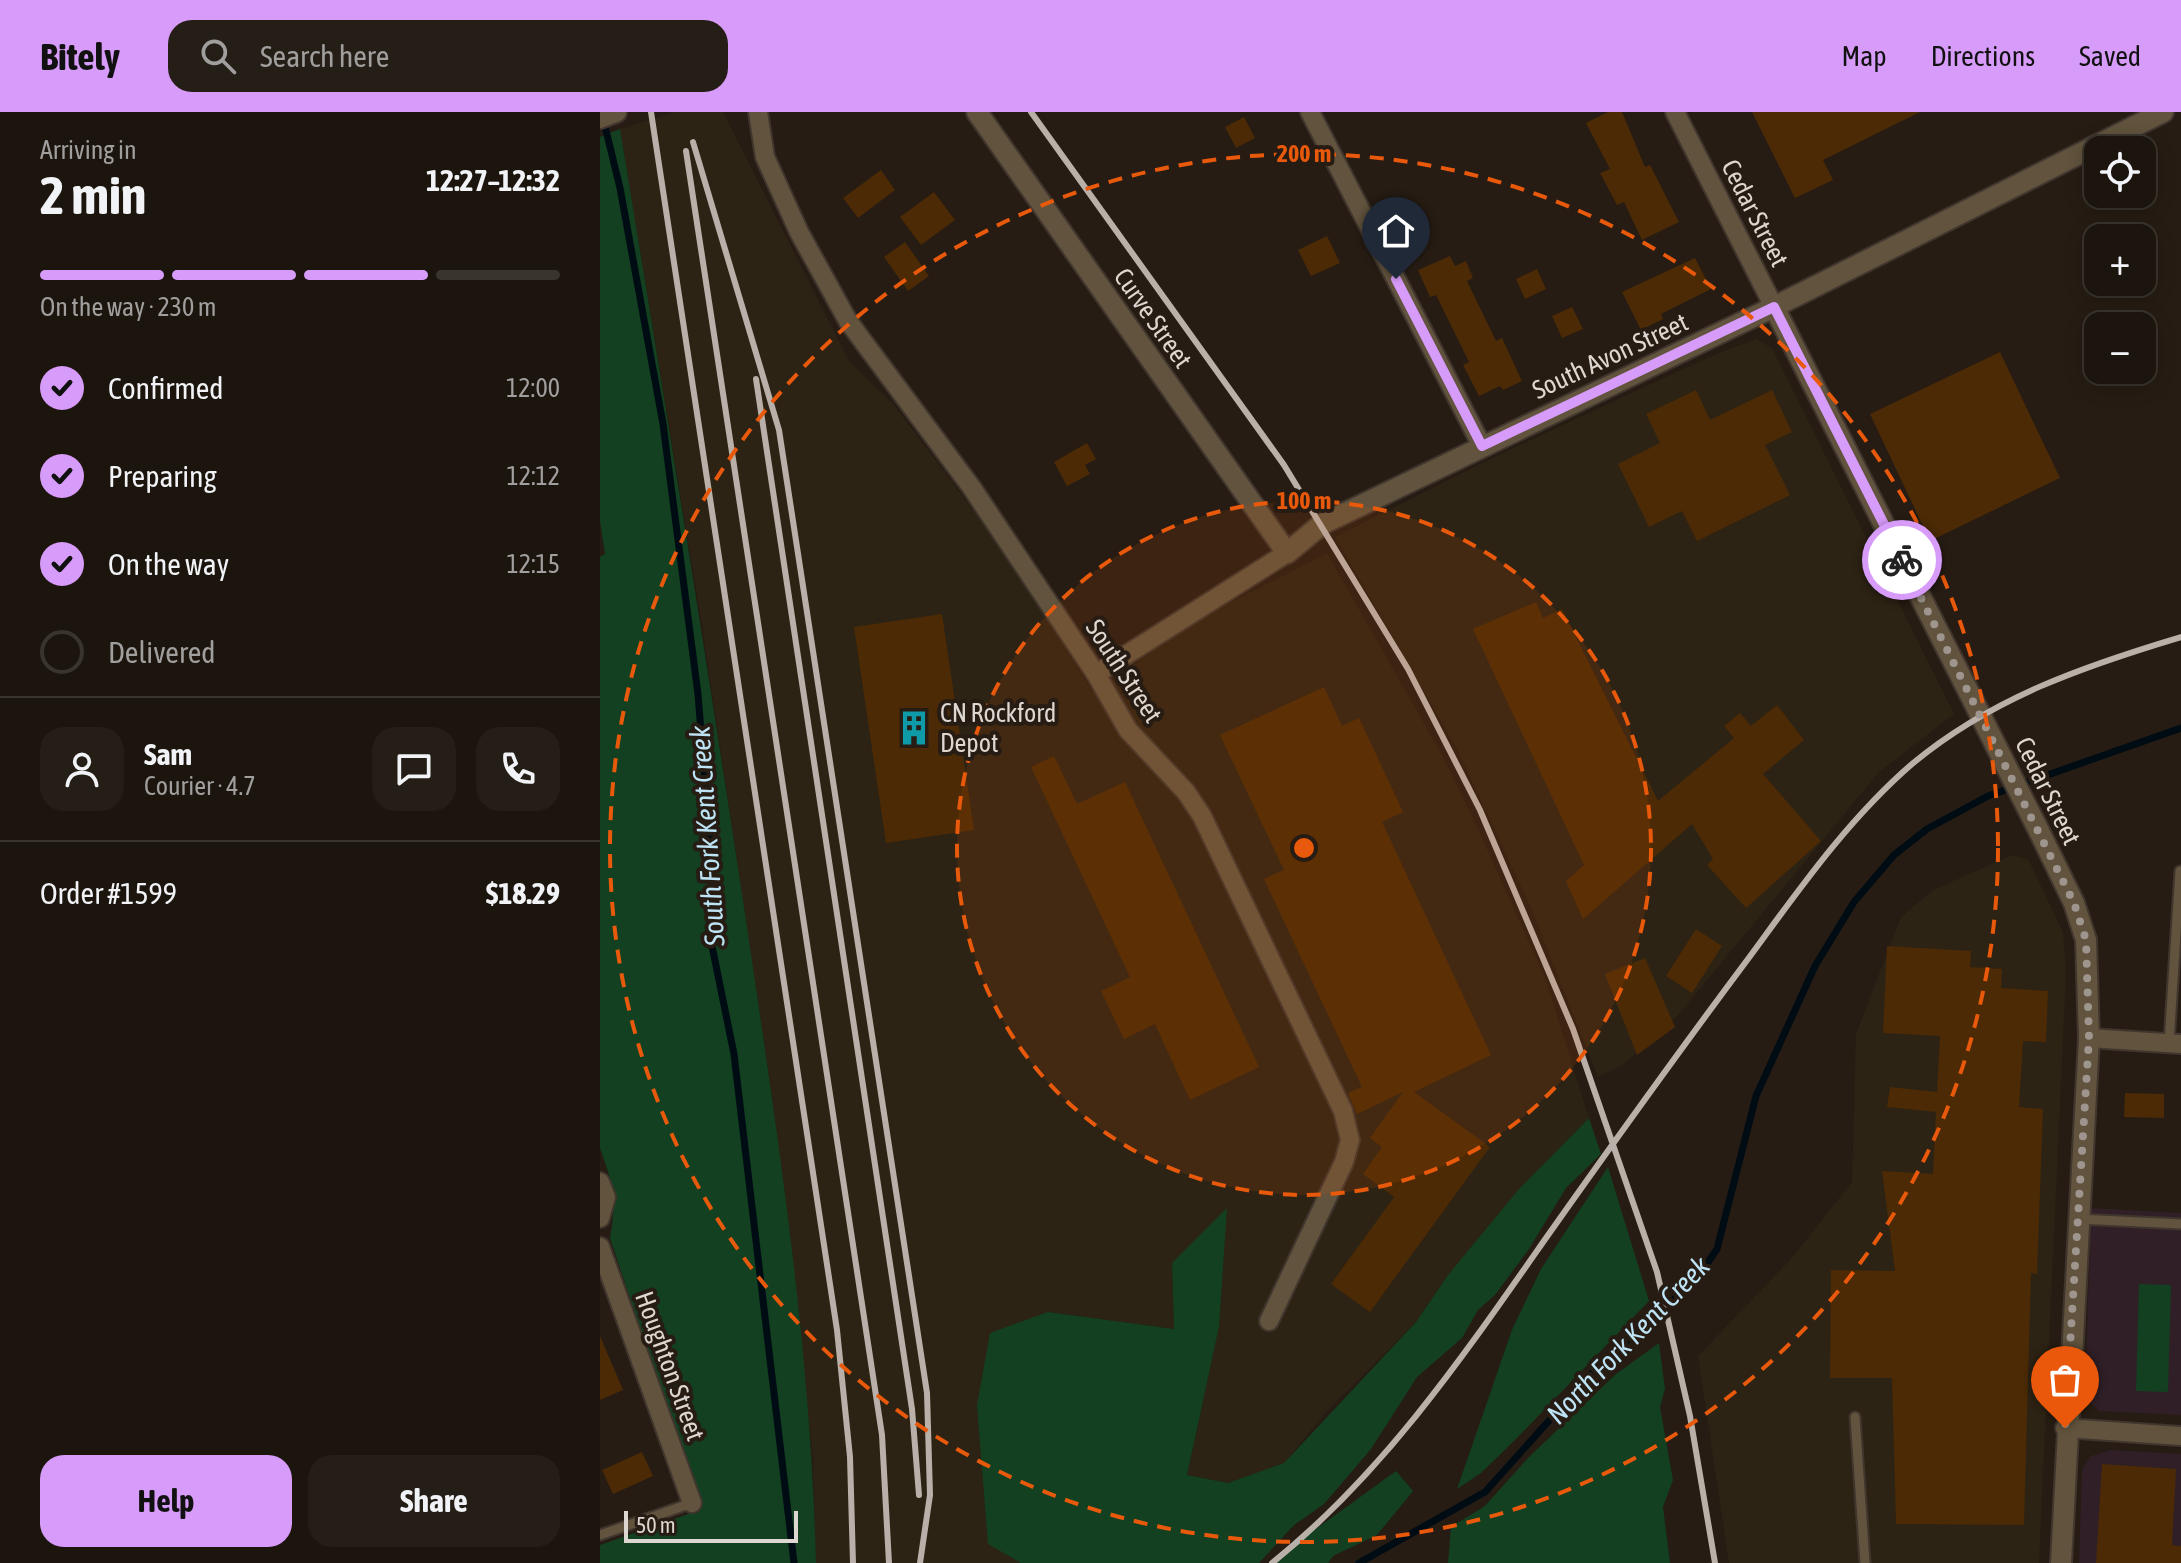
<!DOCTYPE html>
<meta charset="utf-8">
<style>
:root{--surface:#1c150e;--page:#251e17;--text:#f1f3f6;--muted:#a09f9e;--line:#3a342e;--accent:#d79bf9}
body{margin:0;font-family:"Asap Condensed",sans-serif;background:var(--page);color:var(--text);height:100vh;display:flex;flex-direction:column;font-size:30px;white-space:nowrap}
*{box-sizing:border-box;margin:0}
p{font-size:26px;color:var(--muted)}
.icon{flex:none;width:44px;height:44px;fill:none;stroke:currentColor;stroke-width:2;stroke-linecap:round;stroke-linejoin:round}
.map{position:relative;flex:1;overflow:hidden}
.side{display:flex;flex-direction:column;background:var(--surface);width:600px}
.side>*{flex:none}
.fabs{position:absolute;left:1484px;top:24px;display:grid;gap:16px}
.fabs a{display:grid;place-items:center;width:72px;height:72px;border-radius:16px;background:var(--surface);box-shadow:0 4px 20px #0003,0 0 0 2px var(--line);font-size:40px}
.scale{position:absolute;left:24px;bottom:20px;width:174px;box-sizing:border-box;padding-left:8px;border:4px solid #ded7d1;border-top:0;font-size:22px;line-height:28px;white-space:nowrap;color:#ded7d1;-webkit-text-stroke:6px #261c13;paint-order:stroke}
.pin{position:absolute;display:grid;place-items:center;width:68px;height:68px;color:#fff;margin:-82px -34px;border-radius:50% 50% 50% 0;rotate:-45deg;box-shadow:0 0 8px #0007}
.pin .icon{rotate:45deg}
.courier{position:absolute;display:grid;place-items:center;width:80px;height:80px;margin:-40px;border:6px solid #d79bf9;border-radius:50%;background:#fff;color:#222;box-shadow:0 2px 10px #0007}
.headline em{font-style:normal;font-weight:700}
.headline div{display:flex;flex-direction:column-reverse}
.headline{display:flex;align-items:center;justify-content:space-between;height:136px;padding:0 40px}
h1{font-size:52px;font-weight:700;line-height:60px}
.bar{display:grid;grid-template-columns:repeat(4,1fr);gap:12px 8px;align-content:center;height:96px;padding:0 40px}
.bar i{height:10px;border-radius:6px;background:var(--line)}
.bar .active{background:var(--accent)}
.bar p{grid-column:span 4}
.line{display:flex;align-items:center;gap:20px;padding:0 40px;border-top:2px solid var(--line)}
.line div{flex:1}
.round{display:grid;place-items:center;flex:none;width:84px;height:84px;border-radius:24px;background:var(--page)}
ol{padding:0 40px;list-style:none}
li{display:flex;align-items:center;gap:24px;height:88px}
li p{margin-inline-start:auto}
li .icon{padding:8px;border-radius:50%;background:var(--accent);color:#111;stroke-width:4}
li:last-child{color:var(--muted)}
li i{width:44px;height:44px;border:4px solid var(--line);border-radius:50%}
.cta{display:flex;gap:16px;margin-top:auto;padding:16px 40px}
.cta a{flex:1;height:92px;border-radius:24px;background:var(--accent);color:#111;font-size:32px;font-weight:700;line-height:92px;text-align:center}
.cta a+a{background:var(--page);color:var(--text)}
header{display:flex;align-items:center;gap:48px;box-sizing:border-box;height:112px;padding:0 40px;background:var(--accent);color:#111}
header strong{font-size:38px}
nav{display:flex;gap:44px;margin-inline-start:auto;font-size:28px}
.search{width:560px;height:72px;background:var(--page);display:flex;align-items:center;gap:20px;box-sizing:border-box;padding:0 28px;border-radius:24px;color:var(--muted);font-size:30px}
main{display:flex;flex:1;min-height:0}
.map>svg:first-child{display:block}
</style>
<header>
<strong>Bitely</strong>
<div class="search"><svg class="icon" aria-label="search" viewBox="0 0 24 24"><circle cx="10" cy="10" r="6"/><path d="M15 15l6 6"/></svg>Search here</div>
<nav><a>Map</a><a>Directions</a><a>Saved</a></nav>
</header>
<main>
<section class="side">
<div class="headline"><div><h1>2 min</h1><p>Arriving in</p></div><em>12:27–12:32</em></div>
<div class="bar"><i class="active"></i><i class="active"></i><i class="active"></i><i></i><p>On the way · 230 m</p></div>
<ol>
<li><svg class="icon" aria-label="check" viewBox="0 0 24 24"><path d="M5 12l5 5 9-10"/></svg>Confirmed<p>12:00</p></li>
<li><svg class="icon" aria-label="check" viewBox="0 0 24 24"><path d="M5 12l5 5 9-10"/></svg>Preparing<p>12:12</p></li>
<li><svg class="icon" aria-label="check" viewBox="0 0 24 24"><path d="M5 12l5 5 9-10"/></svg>On the way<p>12:15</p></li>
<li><i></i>Delivered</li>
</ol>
<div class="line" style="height:144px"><a class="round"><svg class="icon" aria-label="person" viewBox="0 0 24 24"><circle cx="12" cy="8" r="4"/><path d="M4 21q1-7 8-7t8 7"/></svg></a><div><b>Sam</b><p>Courier · 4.7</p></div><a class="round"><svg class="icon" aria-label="chat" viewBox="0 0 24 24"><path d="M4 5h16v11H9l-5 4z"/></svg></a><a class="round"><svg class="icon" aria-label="phone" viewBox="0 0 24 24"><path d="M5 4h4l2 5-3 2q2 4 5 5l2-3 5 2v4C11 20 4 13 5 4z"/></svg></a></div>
<div class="line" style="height:104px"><div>Order #1599</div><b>$18.29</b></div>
<div class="cta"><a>Help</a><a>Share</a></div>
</section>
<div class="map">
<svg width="1581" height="1451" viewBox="0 0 1581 1451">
<rect width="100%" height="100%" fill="#261c13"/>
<!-- commercial -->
<path fill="#301f27" d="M 1491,1096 L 1581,1101 L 1581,1303 L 1499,1299 L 1485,1285 Z
M 1511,1338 L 1581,1342 L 1581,1451 L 1479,1451 L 1482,1357 L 1491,1344 Z"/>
<!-- industrial -->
<path fill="#2d2314" d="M 75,0 L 123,0 L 249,249 L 294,293 L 405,440 L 493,580 L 608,502 L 727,441 L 842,643 L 873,706 L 946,868 L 989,1006 L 919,1077 L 845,1167 L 816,1210 L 726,1300 L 684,1351 L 628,1371 L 587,1363 L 619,1215 L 626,1097 L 572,1151 L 574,1217 L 448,1200 L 388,1431 L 421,1451 L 216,1451 L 213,1345 L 172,984 L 102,513 L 20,17 Z
M 1156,227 L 1172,236 L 1354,602 L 1279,660 L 1075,907 L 1021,954 L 998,965 L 931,796 L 857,637 L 735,425 L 894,345 L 1111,244 Z
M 1412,743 L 1428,747 L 1463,820 L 1466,860 L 1439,1451 L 1129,1451 L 1098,1244 L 1191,1147 L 1252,1070 L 1256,922 L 1301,805 L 1333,778 Z"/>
<!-- green -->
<path fill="#124021" d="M 20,17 C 64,283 107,549 147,815 C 178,1025 211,1238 216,1451 L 0,1451 L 0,1433 L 91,1401 L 99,1393 L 10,1126 C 17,1088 13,1072 0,1036 L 0,445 L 5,442 L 0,409 L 0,25 Z
M 989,1006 L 1001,1042 L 966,1076 L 929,1137 L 895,1183 L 878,1198 L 862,1226 L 817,1265 L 771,1337 L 724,1392 L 694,1413 L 659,1451 L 421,1451 L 388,1432 L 377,1293 L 390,1221 L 448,1200 L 574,1217 L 572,1151 L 627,1096 L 619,1215 L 587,1363 L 628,1371 L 684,1351 L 816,1210 L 848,1163 L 919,1077 Z
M 1008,1055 L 1049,1189 L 916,1327 L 881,1361 L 857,1377 L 912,1218 L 941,1157 Z
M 1539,1172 L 1571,1173 L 1568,1280 L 1536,1279 Z
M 1059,1231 L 1065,1277 L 1060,1295 L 1073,1368 L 1063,1395 L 1070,1451 L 848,1451 L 851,1415 L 885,1394 L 928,1346 L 1016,1262 Z
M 796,1359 L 813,1379 L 777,1423 L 733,1444 L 728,1451 L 669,1451 Z"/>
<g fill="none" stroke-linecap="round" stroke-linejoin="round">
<!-- stream -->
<path stroke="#000c14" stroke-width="7" d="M 3,6 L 20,76 L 63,312 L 98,582 L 111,746 L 112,834 L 134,942 L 194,1451
M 759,1451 L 885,1380 L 1009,1242 L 1051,1210 L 1101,1161 L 1117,1137 L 1156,984 L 1215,854 L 1254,790 L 1294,743 L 1327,717 L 1388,684 L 1581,616"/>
</g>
<!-- building -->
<path fill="#4b2a05" d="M 1008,0 L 1022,0 L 1045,55 L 1050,53 L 1079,110 L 1042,128 L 1024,90 L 1017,93 L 1000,61 L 1010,57 L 986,11 Z
M 1152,0 L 1320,0 L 1223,48 L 1233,68 L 1195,86 Z
M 644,5 L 655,26 L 636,36 L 625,15 Z
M 281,58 L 295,78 L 258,106 L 243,86 Z
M 334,80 L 355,108 L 321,133 L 300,105 Z
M 727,124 L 740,151 L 711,164 L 698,138 Z
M 305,130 L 329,164 L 308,179 L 284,145 Z
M 850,144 L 855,154 L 866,149 L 873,166 L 867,169 L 896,229 L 902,226 L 922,269 L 903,278 L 900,274 L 879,284 L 863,253 L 869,250 L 836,183 L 830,185 L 818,158 Z
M 1095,146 L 1111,177 L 1061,202 L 1063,207 L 1041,218 L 1022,180 Z
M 937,157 L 946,177 L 925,187 L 916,167 Z
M 972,195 L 983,217 L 962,226 L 952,204 Z
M 1400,240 L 1460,366 L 1330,429 L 1270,302 Z
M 1096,278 L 1110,308 L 1172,278 L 1192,320 L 1165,333 L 1190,383 L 1097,429 L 1082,399 L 1049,415 L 1018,352 L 1060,331 L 1046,302 Z
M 487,331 L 496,347 L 485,353 L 490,362 L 467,374 L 454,350 Z
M 936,490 L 943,506 L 962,497 L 1058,689 L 1134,626 L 1124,614 L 1140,601 L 1151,614 L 1177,593 L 1204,628 L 1163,662 L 1221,729 L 1146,796 L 1107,753 L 1113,747 L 1092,712 L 983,807 L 966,769 L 984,753 L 873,517 Z
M 342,502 L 374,718 L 286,731 L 254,515 Z
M 724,575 L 742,614 L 759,606 L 803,700 L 782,710 L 891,943 L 814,980 L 890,1035 L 770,1200 L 731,1172 L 794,1085 L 763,1062 L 782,1035 L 770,1026 L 803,980 L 757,1002 L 748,981 L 762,975 L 664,767 L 684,758 L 620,623 Z
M 454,644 L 477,692 L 525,670 L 659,955 L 590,988 L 555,912 L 524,927 L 501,879 L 530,865 L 431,655 Z
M 1096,817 L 1122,834 L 1092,881 L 1066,864 Z
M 1287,834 L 1371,839 L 1370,855 L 1402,857 L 1401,876 L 1448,879 L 1446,930 L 1423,929 L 1419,995 L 1443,997 L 1437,1162 L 1431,1161 L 1424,1413 L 1296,1412 L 1292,1266 L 1230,1266 L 1231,1158 L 1295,1159 L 1282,1059 L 1333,1062 L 1336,1000 L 1287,995 L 1290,975 L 1337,980 L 1340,924 L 1283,921 Z
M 1045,846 L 1075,915 L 1037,943 L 1005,862 Z
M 1525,981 L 1564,982 L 1564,1006 L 1524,1005 Z
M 0,1224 L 23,1278 L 0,1288 Z
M 42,1340 L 53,1364 L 13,1382 L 2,1358 Z
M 1502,1352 L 1576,1357 L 1572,1433 L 1581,1434 L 1581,1451 L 1496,1451 Z"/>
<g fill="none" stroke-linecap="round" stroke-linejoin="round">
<!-- service casing -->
<g stroke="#40362e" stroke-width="13">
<path id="service" d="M 1569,931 L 1580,759
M 1478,1107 L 1581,1112
M 1255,1305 L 1265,1451
M 0,1423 L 92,1391"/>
</g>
<!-- minor casing -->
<g stroke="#40362e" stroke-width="22">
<path id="minor" d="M 158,0 L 165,45 L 199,120 L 248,209 L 372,376 L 496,562 L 528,618 L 586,680 L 602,704 L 743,999 L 750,1028 L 744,1050 L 669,1209
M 710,0 L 882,334
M 1075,0 L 1174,195
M 496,562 L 687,441
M 1489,926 L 1581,932
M 0,1070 L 6,1085 L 0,1106
M 0,1135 L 92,1391
M 1465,1316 L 1581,1324"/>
</g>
<!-- tertiary casing -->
<g stroke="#40362e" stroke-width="24">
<path id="tertiary" d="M 377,0 L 687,441 L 722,412 L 1174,195 L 1563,0
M 0,6 L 16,0
M 1174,195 L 1439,719 L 1474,791 L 1486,828 L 1489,926 L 1461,1451"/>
</g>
<!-- service -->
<use href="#service" stroke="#61533d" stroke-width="9"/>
<!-- minor -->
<use href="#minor" stroke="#61533d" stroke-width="18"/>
<!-- tertiary -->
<use href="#tertiary" stroke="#61533d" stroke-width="20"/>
<!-- rail -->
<path stroke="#b8b0a9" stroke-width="6" d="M 51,0 L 237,1218 L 250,1345 L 253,1451
M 431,0 L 684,353 L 808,557 L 880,698 L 973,917 L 1057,1160 L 1090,1304 L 1115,1451
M 93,30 L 179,318 L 327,1281 L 330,1383 L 320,1451
M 86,39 L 282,1323 L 289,1451
M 156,267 L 312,1297 L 319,1383
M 672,1451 C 783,1362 865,1242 946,1126 C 1011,1034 1077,942 1145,851 C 1196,782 1246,709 1312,652 C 1391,586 1484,554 1581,525"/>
</g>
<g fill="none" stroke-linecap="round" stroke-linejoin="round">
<!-- done -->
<path stroke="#9e968e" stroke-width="8" stroke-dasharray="0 14.4" d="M 1302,448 L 1474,791 L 1486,828 L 1489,926 L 1465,1316"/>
<!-- route -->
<path stroke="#d79bf9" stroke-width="10" d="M 796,167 L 882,334 L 1174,195 L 1302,448"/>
</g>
<!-- distance rings -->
<circle cx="704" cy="736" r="347" fill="#e8590c" fill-opacity=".12"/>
<g fill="none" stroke="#e8590c" stroke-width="4" stroke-dasharray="14 10">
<circle cx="704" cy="736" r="347"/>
<circle cx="704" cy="736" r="694"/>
</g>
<!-- icons -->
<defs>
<g id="building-bare" transform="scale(2.76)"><path d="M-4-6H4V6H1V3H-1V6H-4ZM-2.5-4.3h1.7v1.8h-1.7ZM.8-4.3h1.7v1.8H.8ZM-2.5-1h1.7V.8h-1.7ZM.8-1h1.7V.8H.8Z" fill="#0f9aa8" stroke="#261c13" stroke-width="2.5" paint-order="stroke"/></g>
</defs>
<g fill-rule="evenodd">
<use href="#building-bare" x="314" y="616"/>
</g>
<g text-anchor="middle" stroke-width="8" stroke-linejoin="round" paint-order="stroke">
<!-- street labels -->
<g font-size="26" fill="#ded7d1" stroke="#261c13">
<text transform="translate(1155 101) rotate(63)" y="9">Cedar Street</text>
<text transform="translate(553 206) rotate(55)" y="9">Curve Street</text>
<text transform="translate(1010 244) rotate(-25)" y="9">South Avon Street</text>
<text transform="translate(524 559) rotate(57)" y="9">South Street</text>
<text transform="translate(1448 679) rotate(64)" y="9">Cedar Street</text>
<text transform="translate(70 1254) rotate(70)" y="9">Houghton Street</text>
</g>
<!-- poi labels -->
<g font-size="26" fill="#ded7d1" stroke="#261c13" text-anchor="start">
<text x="340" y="610">CN Rockford<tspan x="340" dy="30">Depot</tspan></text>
</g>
<!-- water labels -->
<g font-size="28" font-style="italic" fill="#bde3f4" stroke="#261c13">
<text transform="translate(107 724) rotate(-94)" y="10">South Fork Kent Creek</text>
<text transform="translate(1028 1228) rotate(-46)" y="10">North Fork Kent Creek</text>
</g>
</g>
<circle cx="704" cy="736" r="12" fill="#e8590c" stroke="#261c13" stroke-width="4"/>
<g font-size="24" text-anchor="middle" font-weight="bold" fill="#e8590c" stroke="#261c13" stroke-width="8" stroke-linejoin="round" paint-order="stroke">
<text x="704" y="50">200 m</text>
<text x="704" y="397">100 m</text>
</g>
</svg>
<div class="fabs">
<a><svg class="icon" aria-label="locate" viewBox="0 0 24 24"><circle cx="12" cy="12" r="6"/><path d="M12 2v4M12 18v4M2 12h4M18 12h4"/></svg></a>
<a>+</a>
<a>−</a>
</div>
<div class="scale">50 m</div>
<div class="pin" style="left:1465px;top:1316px;background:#ea580c"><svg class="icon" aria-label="bag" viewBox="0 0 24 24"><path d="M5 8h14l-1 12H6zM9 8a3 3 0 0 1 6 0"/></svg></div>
<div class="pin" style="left:796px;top:167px;background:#1f2937"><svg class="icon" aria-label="home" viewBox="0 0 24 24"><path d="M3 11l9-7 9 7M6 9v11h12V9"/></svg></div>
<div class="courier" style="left:1302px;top:448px"><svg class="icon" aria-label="bike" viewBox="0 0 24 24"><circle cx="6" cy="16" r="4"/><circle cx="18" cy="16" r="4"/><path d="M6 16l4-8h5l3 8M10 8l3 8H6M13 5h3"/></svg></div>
</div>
</main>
